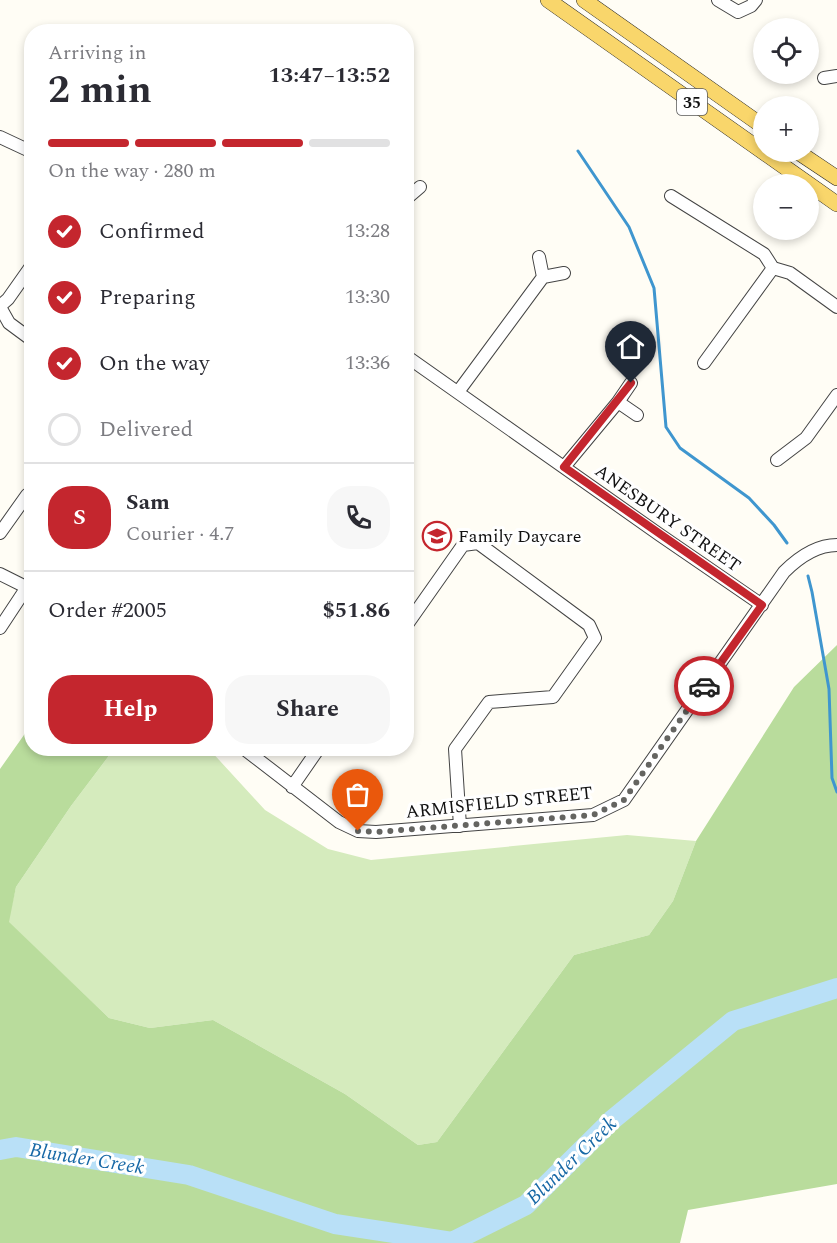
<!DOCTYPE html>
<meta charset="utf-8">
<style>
:root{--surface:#fff;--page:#f7f7f7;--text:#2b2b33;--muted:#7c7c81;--line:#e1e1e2;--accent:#c4262e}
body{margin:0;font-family:Spectral,serif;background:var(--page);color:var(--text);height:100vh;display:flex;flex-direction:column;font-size:22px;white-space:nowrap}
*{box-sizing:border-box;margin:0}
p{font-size:20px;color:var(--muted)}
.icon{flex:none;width:33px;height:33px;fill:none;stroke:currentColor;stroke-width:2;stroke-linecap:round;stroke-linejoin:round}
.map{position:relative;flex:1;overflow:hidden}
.drawer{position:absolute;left:24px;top:24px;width:390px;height:732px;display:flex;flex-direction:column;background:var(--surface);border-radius:24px;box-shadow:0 3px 9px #0003}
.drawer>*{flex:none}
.controls{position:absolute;left:753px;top:18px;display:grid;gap:12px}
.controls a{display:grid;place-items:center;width:66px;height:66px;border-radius:50%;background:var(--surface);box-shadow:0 3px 9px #0003;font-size:30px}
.pin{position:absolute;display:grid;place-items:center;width:51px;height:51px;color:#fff;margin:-62px -26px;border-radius:50% 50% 50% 0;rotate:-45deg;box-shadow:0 0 6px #0007}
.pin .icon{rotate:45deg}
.courier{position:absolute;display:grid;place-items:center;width:60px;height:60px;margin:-30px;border:4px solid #c4262e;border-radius:50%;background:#fff;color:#222;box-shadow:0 2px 8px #0007}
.summary em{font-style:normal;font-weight:700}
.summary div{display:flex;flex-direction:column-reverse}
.summary{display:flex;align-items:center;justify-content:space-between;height:102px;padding:0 24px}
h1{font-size:39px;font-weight:700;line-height:45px}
.bar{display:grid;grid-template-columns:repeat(4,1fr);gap:9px 6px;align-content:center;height:72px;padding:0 24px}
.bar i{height:8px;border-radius:4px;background:var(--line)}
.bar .on{background:var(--accent)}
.bar p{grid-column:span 4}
.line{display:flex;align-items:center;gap:15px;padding:0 24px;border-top:2px solid var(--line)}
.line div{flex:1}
.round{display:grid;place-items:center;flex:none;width:63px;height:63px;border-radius:24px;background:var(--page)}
ol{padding:0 24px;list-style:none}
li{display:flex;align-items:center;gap:18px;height:66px}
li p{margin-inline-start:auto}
li .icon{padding:6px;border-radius:50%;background:var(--accent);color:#fff;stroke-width:4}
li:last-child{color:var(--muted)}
li i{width:33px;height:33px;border:3px solid var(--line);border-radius:50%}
.cta{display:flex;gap:12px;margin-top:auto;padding:12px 24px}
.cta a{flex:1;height:69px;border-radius:24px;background:var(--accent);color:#fff;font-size:24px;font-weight:700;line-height:69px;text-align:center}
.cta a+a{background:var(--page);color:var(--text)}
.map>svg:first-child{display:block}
</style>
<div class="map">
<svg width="837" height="1243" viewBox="0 0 837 1243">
<rect width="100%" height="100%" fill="#fffdf5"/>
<!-- green -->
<path fill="#d5ebbd" d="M 114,749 L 209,749 L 265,810 L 328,849 L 371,860 L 627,835 L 696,841 L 673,901 L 649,935 L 574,955 L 437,1142 L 418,1145 L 345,1094 L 213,1020 L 150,1028 L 109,1018 L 8,922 L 16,887 L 71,806 Z"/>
<!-- forest -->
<path fill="#b9dc9c" d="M 837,645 L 837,1184 L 688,1210 L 680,1243 L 0,1243 L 0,769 L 31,725 L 32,748 L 114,749 L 71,806 L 16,887 L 9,922 L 109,1018 L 150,1028 L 213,1020 L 345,1094 L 418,1145 L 437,1142 L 574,955 L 649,935 L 673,901 L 696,841 L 794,687 Z"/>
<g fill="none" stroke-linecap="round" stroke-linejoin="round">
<!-- stream -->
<path stroke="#3f96cf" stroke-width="3" d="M 578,151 L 629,227 L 654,288 L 666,427 L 680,448 L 749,498 L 774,525 L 787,543
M 808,576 L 812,592 L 829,689 L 832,778 L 837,792"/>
<!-- river -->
<path stroke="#b9e0f7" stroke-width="20" d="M 0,1150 L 16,1147 L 189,1175 L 335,1224 L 452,1242 L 526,1205 L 612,1120 L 733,1021 L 837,988"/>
<!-- minor casing -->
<g stroke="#444" stroke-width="14">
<path id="minor" d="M 718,0 L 738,12 L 751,6 L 756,0
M 824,78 L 837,76
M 0,137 L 32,152
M 671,196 L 764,254 L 773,268 L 790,273 L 837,307
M 406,199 L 420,187
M 539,257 L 543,277
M 0,306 L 8,299 L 32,265
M 0,307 L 9,323 L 32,340
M 406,356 L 660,535 L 762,605
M 704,363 L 773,268
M 458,392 L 543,277 L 564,273
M 618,402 L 631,383
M 777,460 L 806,438 L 837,395
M 564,467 L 618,402 L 637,415
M 0,533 L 27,495
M 0,574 L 32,590
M 406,626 L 463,545 L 478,543 L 589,625 L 595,638 L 553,697 L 489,702 L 455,749 L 460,826
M 0,628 L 27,587
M 243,748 L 339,822 L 358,831 L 376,832 L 593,815 L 624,800 L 784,572 C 798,558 816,545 837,545
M 292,787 L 319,748"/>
</g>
<!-- major casing -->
<g stroke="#222" stroke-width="16">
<path id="major" d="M 548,0 L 837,204
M 584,0 L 764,127
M 798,152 L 837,178"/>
</g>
<!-- minor -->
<use href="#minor" stroke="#fff" stroke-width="12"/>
<!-- major -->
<use href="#major" stroke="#f9d66b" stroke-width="15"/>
</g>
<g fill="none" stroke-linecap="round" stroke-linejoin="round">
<!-- done -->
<path stroke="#646461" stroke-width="6" stroke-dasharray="0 10.8" d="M 358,831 L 376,832 L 593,815 L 624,800 L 704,686"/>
<!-- route -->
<path stroke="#c4262e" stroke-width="8" d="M 631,383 L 564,467 L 762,605 L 704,686"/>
</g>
<!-- icons -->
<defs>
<g id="school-ring" transform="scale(1.5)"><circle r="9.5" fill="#fff" stroke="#c4262e" stroke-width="1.5"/><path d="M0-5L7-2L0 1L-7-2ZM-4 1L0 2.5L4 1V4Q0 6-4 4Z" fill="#c4262e"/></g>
</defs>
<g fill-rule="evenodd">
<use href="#school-ring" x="437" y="536"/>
</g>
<g text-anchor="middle" stroke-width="6" stroke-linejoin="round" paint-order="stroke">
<!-- shield labels -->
<rect fill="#fff" stroke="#585858" stroke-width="1.5" x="677" y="89" width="30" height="26" rx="4.5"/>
<g font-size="16" font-weight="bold" fill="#111">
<text x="692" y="108">35</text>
</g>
<!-- street labels -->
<g font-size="18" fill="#111" stroke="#fff">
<text transform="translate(668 518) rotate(35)" y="6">ANESBURY STREET</text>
<text transform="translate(499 802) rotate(-6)" y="6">ARMISFIELD STREET</text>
</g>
<!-- poi labels -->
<g font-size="18" fill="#111" stroke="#fff" text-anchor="start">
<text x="458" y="542">Family Daycare</text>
</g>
<!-- water labels -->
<g font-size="20" font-style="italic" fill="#1768a6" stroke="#fff">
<text transform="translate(87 1158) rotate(9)" y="7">Blunder Creek</text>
<text transform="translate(571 1160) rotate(-44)" y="7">Blunder Creek</text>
</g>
</g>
</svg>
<div class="controls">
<a><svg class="icon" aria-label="locate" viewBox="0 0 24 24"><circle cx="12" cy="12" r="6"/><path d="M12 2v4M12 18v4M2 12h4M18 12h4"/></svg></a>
<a>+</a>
<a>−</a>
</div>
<div class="pin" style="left:358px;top:831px;background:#ea580c"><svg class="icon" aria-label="bag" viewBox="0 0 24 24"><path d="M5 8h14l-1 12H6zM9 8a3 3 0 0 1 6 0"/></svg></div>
<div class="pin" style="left:631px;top:383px;background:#1f2937"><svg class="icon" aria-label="home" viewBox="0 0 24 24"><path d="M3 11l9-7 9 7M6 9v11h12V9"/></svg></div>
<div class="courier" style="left:704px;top:686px"><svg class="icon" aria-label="car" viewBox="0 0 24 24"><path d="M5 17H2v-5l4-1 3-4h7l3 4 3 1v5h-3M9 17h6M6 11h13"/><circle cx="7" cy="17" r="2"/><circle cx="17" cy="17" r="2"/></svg></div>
<section class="drawer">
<div class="summary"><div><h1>2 min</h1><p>Arriving in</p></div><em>13:47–13:52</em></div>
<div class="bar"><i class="on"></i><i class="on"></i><i class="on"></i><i></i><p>On the way · 280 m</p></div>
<ol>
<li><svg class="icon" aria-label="check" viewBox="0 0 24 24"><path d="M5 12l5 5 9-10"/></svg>Confirmed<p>13:28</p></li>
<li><svg class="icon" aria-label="check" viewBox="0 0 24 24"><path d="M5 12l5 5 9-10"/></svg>Preparing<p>13:30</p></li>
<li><svg class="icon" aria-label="check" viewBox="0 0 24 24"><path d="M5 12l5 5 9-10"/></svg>On the way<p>13:36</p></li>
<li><i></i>Delivered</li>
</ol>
<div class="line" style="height:108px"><b class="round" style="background:var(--accent);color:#fff">S</b><div><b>Sam</b><p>Courier · 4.7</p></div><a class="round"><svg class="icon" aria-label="phone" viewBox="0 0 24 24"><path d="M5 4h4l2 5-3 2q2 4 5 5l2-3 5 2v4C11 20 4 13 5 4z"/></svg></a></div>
<div class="line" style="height:78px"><div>Order #2005</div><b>$51.86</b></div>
<div class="cta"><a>Help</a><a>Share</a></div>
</section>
</div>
